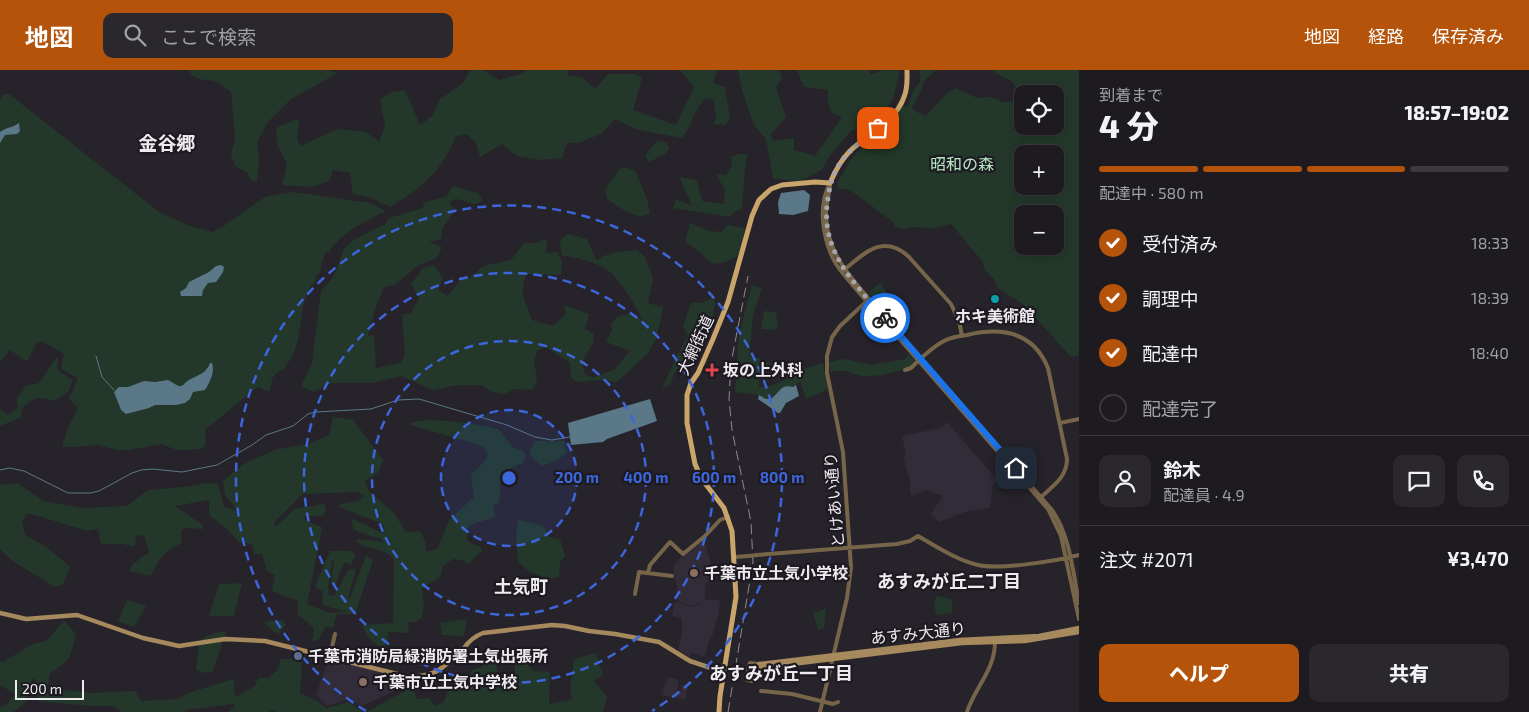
<!DOCTYPE html>
<html lang="ja">
<meta charset="utf-8">
<style>
:root{--surface:#1d1a20;--page:#2a272d;--text:#f1f3f6;--muted:#a0a1a5;--line:#3b383e;--accent:#b45309}
body{margin:0;font-family:"Exo 2","Noto Sans JP",sans-serif;background:var(--page);color:var(--text);height:100vh;display:flex;flex-direction:column;font-size:19px;white-space:nowrap}
*{box-sizing:border-box;margin:0}
p{font-size:16px;color:var(--muted)}
.icon{flex:none;width:28px;height:28px;fill:none;stroke:currentColor;stroke-width:2;stroke-linecap:round;stroke-linejoin:round}
.map{position:relative;flex:1;overflow:hidden}
.drawer{display:flex;flex-direction:column;background:var(--surface);width:450px}
.drawer>*{flex:none}
.controls{position:absolute;left:1014px;top:15px;display:grid;gap:10px}
.controls a{display:grid;place-items:center;width:50px;height:50px;border-radius:10px;background:var(--surface);box-shadow:0 2px 12px #0003,0 0 0 1px var(--line);font-size:25px}
.scale{position:absolute;left:15px;bottom:12px;width:69px;box-sizing:border-box;padding-left:5px;border:2px solid #eeebf0;border-top:0;font-size:14px;line-height:18px;white-space:nowrap;color:#eeebf0;-webkit-text-stroke:4px #1e1a21;paint-order:stroke}
.pin{position:absolute;display:grid;place-items:center;width:42px;height:42px;color:#fff;margin:-21px;border-radius:10px;box-shadow:0 2px 8px #0006}
.courier{position:absolute;display:grid;place-items:center;width:50px;height:50px;margin:-25px;border:4px solid #1a73e8;border-radius:50%;background:#fff;color:#222;box-shadow:0 1px 6px #0007}
.headline em{font-style:normal;font-weight:800}
.headline div{display:flex;flex-direction:column-reverse}
.headline{display:flex;align-items:center;justify-content:space-between;height:85px;padding:0 20px}
h1{font-size:32px;font-weight:800;line-height:38px}
.bar{display:grid;grid-template-columns:repeat(4,1fr);gap:8px 5px;align-content:center;height:60px;padding:0 20px}
.bar i{height:6px;border-radius:4px;background:var(--line)}
.bar .on{background:var(--accent)}
.bar p{grid-column:span 4}
.line{display:flex;align-items:center;gap:12px;padding:0 20px;border-top:1px solid var(--line)}
.line div{flex:1}
.round{display:grid;place-items:center;flex:none;width:52px;height:52px;border-radius:10px;background:var(--page)}
ol{padding:0 20px;list-style:none}
li{display:flex;align-items:center;gap:15px;height:55px}
li p{margin-inline-start:auto}
li .icon{padding:5px;border-radius:50%;background:var(--accent);color:#fff;stroke-width:4}
li:last-child{color:var(--muted)}
li i{width:28px;height:28px;border:2px solid var(--line);border-radius:50%}
.button{display:flex;gap:10px;margin-top:auto;padding:10px 20px}
.button a{flex:1;height:58px;border-radius:10px;background:var(--accent);color:#fff;font-size:20px;font-weight:800;line-height:58px;text-align:center}
.button a+a{background:var(--page);color:var(--text)}
header{display:flex;align-items:center;gap:30px;box-sizing:border-box;height:70px;padding:0 25px;background:var(--accent);color:#fff}
header strong{font-size:24px}
nav{display:flex;gap:28px;margin-inline-start:auto;font-size:18px}
.search{width:350px;height:45px;background:var(--page);display:flex;align-items:center;gap:12px;box-sizing:border-box;padding:0 18px;border-radius:10px;color:var(--muted);font-size:19px}
main{display:flex;flex:1;min-height:0}
.map>svg:first-child{display:block}
</style>
<header>
<strong>地図</strong>
<div class="search"><svg class="icon" aria-label="search" viewBox="0 0 24 24"><circle cx="10" cy="10" r="6"/><path d="M15 15l6 6"/></svg>ここで検索</div>
<nav><a>地図</a><a>経路</a><a>保存済み</a></nav>
</header>
<main>
<div class="map">
<svg width="1079" height="642" viewBox="0 0 1079 642">
<rect width="100%" height="100%" fill="#27232a"/>
<!-- built -->
<path fill="#322b38" d="M 947,352 L 998,411 L 993,415 L 990,438 L 968,441 L 939,452 L 931,444 L 943,426 L 927,420 L 911,426 L 909,416 L 911,415 L 903,386 L 906,385 L 902,366 L 940,358 Z
M 704,469 L 716,512 L 705,513 L 705,529 L 704,531 L 692,536 L 681,533 L 676,529 L 677,517 L 673,501 L 674,495 L 680,488 Z
M 706,530 L 720,530 L 719,542 L 712,567 L 710,567 L 705,587 L 691,583 L 690,587 L 678,580 L 682,564 L 682,548 L 672,546 L 675,531 L 690,537 L 697,535 Z
M 329,588 L 407,608 L 404,617 L 362,636 L 349,629 L 327,636 L 316,625 Z
M 668,607 L 679,610 L 677,620 L 680,621 L 682,615 L 688,617 L 685,630 L 661,625 Z"/>
<!-- green -->
<path fill="#23382a" fill-rule="evenodd" d="M 189,0 L 328,0 L 338,3 L 291,29 L 268,52 L 257,72 L 259,89 L 257,112 L 251,110 L 247,102 L 235,96 L 231,84 L 235,69 L 231,22 C 227,19 222,14 217,12 C 207,8 194,13 189,0 Z
M 471,0 L 483,0 L 499,10 L 524,3 L 525,0 L 568,0 L 568,6 L 582,7 L 595,19 L 608,4 L 634,4 L 642,8 L 633,40 L 676,55 L 694,17 L 680,0 L 717,0 L 713,13 L 725,17 L 730,48 L 725,56 L 721,54 L 713,55 L 716,48 L 714,30 L 706,28 C 694,38 692,56 682,68 L 638,60 L 615,49 L 601,64 L 578,73 L 567,73 L 562,88 L 541,90 L 517,86 L 502,74 L 480,87 L 476,73 L 467,64 L 456,66 C 441,102 423,117 390,137 L 372,128 L 353,124 L 350,103 L 333,100 L 329,111 L 312,117 L 282,115 L 287,94 L 277,74 L 276,58 L 295,50 L 299,50 L 297,70 L 301,76 L 337,59 L 366,62 L 379,72 L 385,56 L 380,30 L 392,22 L 405,20 L 420,55 L 432,46 L 440,29 L 462,14 Z
M 738,0 L 779,0 L 782,8 L 776,17 L 786,47 L 771,64 L 772,71 L 794,68 L 794,80 L 815,86 L 842,47 L 832,43 L 828,32 L 828,20 L 804,17 L 797,0 L 869,0 L 870,5 L 882,0 L 900,1 L 894,26 L 887,39 L 869,56 L 852,60 L 830,85 L 822,100 L 800,111 L 773,109 L 766,69 L 754,55 L 742,20 Z
M 920,0 L 936,0 L 924,11 L 920,23 L 912,38 L 915,41 L 926,46 L 948,22 L 957,18 L 977,28 L 991,27 L 1002,32 L 1017,31 C 1015,2 1008,14 992,0 L 1079,0 L 1079,285 L 1071,287 L 1023,234 L 1000,220 L 993,208 L 985,200 L 982,191 L 951,154 L 933,158 L 913,157 L 905,159 L 895,157 L 893,152 L 850,120 L 837,118 L 839,110 L 852,88 L 903,36 L 907,37 C 912,27 912,19 920,12 ZM 1022,24 L 1055,24 L 1055,56 L 1022,56 ZM 1022,84 L 1055,84 L 1055,116 L 1022,116 ZM 1022,144 L 1055,144 L 1055,176 L 1022,176 Z
M 4,24 L 9,24 L 159,142 L 190,156 L 212,162 L 222,157 L 265,127 L 293,122 L 370,133 L 386,141 C 363,153 344,160 329,182 L 327,181 L 323,187 L 325,189 L 322,191 L 320,203 L 316,205 L 315,213 L 310,216 L 309,222 L 307,222 L 306,229 L 304,232 L 298,270 L 293,285 L 284,299 L 276,303 L 272,309 L 270,321 L 266,321 L 259,317 L 255,319 L 205,360 L 206,372 L 203,378 C 193,380 179,382 169,377 C 167,376 164,375 162,374 L 129,380 L 118,380 L 97,375 L 76,377 L 62,377 L 67,360 L 78,338 L 69,329 L 78,308 L 63,300 C 59,294 65,289 63,283 L 41,271 L 36,274 L 28,290 L 25,290 L 10,280 L 0,292 L 0,30 Z
M 662,71 L 667,73 L 669,79 L 665,84 L 649,92 L 645,85 L 655,73 Z
M 739,84 L 747,84 L 745,99 L 742,139 L 734,142 L 730,147 L 673,138 L 676,130 L 692,135 L 683,116 L 680,107 L 697,110 L 702,131 L 724,134 L 725,120 L 716,104 L 726,105 L 732,95 L 731,87 Z
M 623,97 L 635,100 L 647,129 L 650,143 L 640,147 L 622,139 L 607,129 L 605,119 L 619,100 Z
M 453,116 L 478,123 L 483,131 L 474,134 L 457,129 L 449,132 L 455,141 L 442,159 L 441,169 L 429,172 L 442,177 L 437,188 L 417,196 L 396,214 L 384,217 L 376,236 L 368,266 L 374,265 L 376,298 L 401,293 L 405,285 L 402,244 L 411,243 L 419,228 L 411,214 L 424,197 L 434,195 L 443,208 L 438,219 L 447,226 L 461,210 L 470,208 L 483,196 L 511,190 L 524,173 L 537,173 L 542,169 L 547,170 L 546,183 L 558,182 L 562,192 L 561,205 L 526,204 C 519,226 525,230 532,250 L 553,256 L 566,244 L 564,235 L 589,244 L 585,259 L 594,264 L 593,273 L 582,292 L 585,304 L 593,308 L 615,299 L 630,281 L 606,272 L 612,259 L 611,254 L 618,247 L 631,243 L 643,250 C 638,239 619,209 610,202 C 600,193 576,187 562,186 L 560,174 L 561,169 L 568,164 L 587,169 L 597,191 L 603,186 L 618,182 L 637,180 L 645,187 L 653,208 L 648,233 L 663,237 L 657,267 L 648,283 L 617,312 L 600,310 L 577,312 L 571,308 L 570,293 L 546,277 L 537,281 L 534,292 L 537,308 L 533,320 L 515,319 L 504,324 L 492,322 L 481,315 L 458,315 L 433,320 L 401,306 L 372,313 L 333,313 L 313,322 L 301,316 L 312,293 L 321,221 L 334,206 L 344,179 L 355,169 L 385,154 L 389,148 L 423,138 L 424,132 L 446,127 Z
M 690,153 L 709,161 L 721,162 L 728,155 L 745,158 C 739,185 743,190 713,194 L 697,180 L 685,172 Z
M 880,213 L 887,222 L 876,232 L 868,223 Z
M 752,215 L 762,218 L 753,245 L 749,287 L 759,288 L 773,295 L 772,300 L 760,299 L 759,317 C 774,317 784,310 797,303 L 797,301 L 823,293 L 828,319 L 806,329 L 800,311 L 793,317 L 772,328 L 766,329 L 759,325 L 735,322 L 739,264 Z
M 712,225 L 715,233 L 710,259 L 696,262 L 689,285 L 675,302 L 670,315 L 662,318 L 682,276 L 688,266 L 683,256 L 691,233 L 701,233 L 710,229 Z
M 764,241 L 776,242 L 778,258 L 772,260 L 761,259 Z
M 909,284 L 916,292 C 906,301 878,307 864,306 C 848,304 849,298 830,302 L 829,292 L 844,289 L 871,295 L 905,289 Z
M 56,288 L 58,288 L 57,300 L 73,310 L 68,322 L 54,331 C 39,326 35,327 23,337 L 21,347 L 0,356 L 0,338 L 8,345 L 18,338 L 17,329 L 26,316 L 39,313 Z
M 333,347 L 353,350 L 383,390 L 379,402 L 365,411 L 369,421 L 394,443 L 406,462 L 420,461 L 425,471 L 426,482 L 437,479 L 450,449 L 474,427 L 471,405 L 487,389 L 487,382 L 482,376 L 411,355 L 410,354 C 423,345 481,355 498,359 L 514,378 L 522,380 L 525,385 L 524,392 L 502,402 C 499,412 501,422 499,433 L 493,435 L 495,447 C 486,451 474,451 467,458 L 467,470 L 471,473 L 481,477 L 482,481 L 468,494 L 462,490 L 453,489 L 443,496 L 440,507 L 422,518 L 424,536 L 422,548 L 414,552 L 408,552 L 409,563 L 388,562 L 387,574 L 383,577 C 371,574 367,566 362,555 L 393,553 L 394,490 C 382,474 367,483 355,470 L 358,469 L 383,472 L 381,469 L 358,462 L 353,458 L 351,448 L 382,463 L 385,462 L 383,454 L 339,437 L 340,434 L 359,431 L 364,426 L 357,422 L 303,424 L 274,452 L 275,457 L 295,439 L 324,434 L 326,440 L 323,446 L 304,446 L 306,451 L 322,457 L 307,534 L 330,543 L 347,542 L 322,535 L 323,522 L 315,517 L 330,481 L 351,481 L 356,485 L 351,495 L 344,492 L 336,514 L 331,513 L 334,490 L 332,491 L 328,517 L 329,526 L 335,525 L 348,500 L 356,499 L 348,528 L 350,529 L 366,485 L 373,490 L 355,544 L 337,544 L 333,557 L 325,557 L 319,569 L 312,571 L 314,558 L 298,545 L 298,531 L 272,521 L 275,505 L 267,501 L 262,484 L 254,484 L 252,474 L 239,472 L 226,458 L 209,445 L 209,430 L 175,436 L 203,455 L 203,459 L 184,458 L 181,462 L 182,473 C 165,481 158,489 151,506 L 129,501 L 132,495 L 149,482 L 144,465 L 136,466 L 135,477 L 123,474 L 101,474 L 98,459 L 87,461 L 28,443 L 22,451 L 25,465 L 48,478 L 70,497 L 63,514 L 55,517 L 14,492 L 0,479 L 0,415 L 18,413 L 43,431 L 81,438 L 127,436 L 148,420 L 183,417 L 207,413 L 218,414 L 224,436 L 238,441 L 225,425 L 223,411 L 244,394 L 274,380 L 309,374 L 329,365 Z
M 534,371 L 564,371 L 567,383 L 556,391 L 542,396 L 538,393 L 529,384 Z
M 518,450 L 542,455 L 550,467 L 560,469 L 565,486 L 560,492 L 559,507 C 543,511 528,502 518,492 L 516,466 Z
M 242,513 L 234,546 L 209,546 L 219,514 Z
M 936,526 L 952,529 L 952,543 L 936,545 L 934,533 Z
M 127,530 L 146,536 L 134,557 L 118,551 Z
M 826,539 L 824,558 L 818,560 L 813,543 Z
M 467,549 L 464,566 L 442,565 L 440,553 Z
M 283,550 L 286,555 L 278,564 L 273,561 L 264,552 Z
M 64,551 L 76,564 C 70,588 71,590 50,603 L 47,621 L 64,620 L 91,623 L 135,621 L 141,631 L 177,629 L 191,622 L 234,609 L 235,627 L 255,616 L 258,608 L 269,608 L 278,599 L 281,589 L 291,589 L 302,593 L 300,623 L 317,631 L 327,638 L 348,632 L 363,642 L 276,642 L 275,640 L 267,642 L 228,642 L 234,637 L 234,634 L 186,640 L 184,642 L 122,642 L 114,636 L 91,636 L 38,631 L 40,615 L 33,608 L 29,616 L 26,632 L 13,642 L 0,642 L 0,637 L 5,636 L 15,624 L 0,615 L 0,591 L 3,592 L 33,574 L 46,571 Z
M 219,562 L 226,562 L 213,601 L 204,603 L 196,600 L 199,575 L 204,567 Z
M 595,583 L 603,604 L 594,611 L 607,627 L 603,642 L 366,642 L 414,616 L 416,629 L 429,628 L 435,636 L 444,632 L 450,616 L 458,611 L 464,616 L 472,600 L 482,597 L 486,589 L 495,589 L 500,615 L 515,616 L 515,594 L 525,591 L 533,601 L 550,602 L 549,634 L 572,630 L 570,620 L 574,589 Z"/>
<!-- water -->
<path fill="#5a7888" d="M 19,53 L 20,61 L 17,64 L 5,65 L 0,73 L 0,62 C 6,57 13,58 19,53 Z
M 804,120 L 810,125 L 808,141 L 793,145 L 779,144 L 778,132 L 781,123 Z
M 221,195 L 224,197 L 223,202 L 216,212 L 208,213 L 203,220 L 202,226 L 181,226 L 180,222 L 186,218 L 189,212 L 209,202 L 216,196 Z
M 210,293 L 212,293 C 215,302 210,312 205,320 L 193,322 L 190,329 L 185,333 L 176,335 L 155,335 L 149,338 L 126,344 L 121,340 L 114,322 L 119,317 L 128,317 L 144,311 L 155,312 L 168,310 C 171,311 175,315 179,316 C 183,317 185,312 189,310 C 198,305 206,304 210,293 Z
M 796,315 L 799,326 L 786,333 L 780,343 L 778,343 L 758,329 L 759,325 L 766,329 L 772,328 C 780,322 781,314 793,317 Z
M 650,329 L 657,351 L 607,369 L 603,372 L 571,375 L 568,353 Z"/>
<g fill="none" stroke-linecap="round" stroke-linejoin="round">
<!-- stream -->
<path stroke="#5a7888" stroke-width="1" d="M 96,286 L 102,307 L 114,320
M 0,400 L 10,398 L 24,401 L 68,423 L 90,423 L 99,421 L 132,403 L 141,400 L 153,399 L 182,402 L 217,395 L 252,375 L 266,365 L 293,356 L 308,344 L 315,342 L 371,339 L 398,330 L 419,329 L 507,355 L 535,367 L 552,370 L 570,367"/>
<!-- tertiary -->
<path stroke="#77654a" stroke-width="4" d="M 830,113 C 817,137 823,171 836,194 C 842,203 849,211 856,219 L 1048,439 L 1061,466 L 1079,549
M 830,116 C 829,125 826,134 826,144 C 826,180 847,203 869,229 L 1052,440 C 1070,466 1073,502 1079,533
M 844,200 C 864,183 884,163 909,187 L 951,234 L 959,251 L 962,266
M 905,300 L 911,298 C 921,288 932,277 944,271 C 951,267 959,266 967,265 C 1001,257 1033,261 1048,298 L 1067,389 C 1067,407 1053,416 1041,427
M 1060,353 L 1079,349
M 757,485 L 897,474 L 910,471 L 918,466 C 937,477 957,490 978,495 C 999,500 1057,491 1079,485
M 734,487 L 749,486
M 648,503 L 650,495 L 670,472 L 683,484 L 705,466 L 720,450 L 728,447
M 635,524 L 639,502 L 672,506
M 330,586 L 335,564
M 759,594 L 750,593 L 749,595 L 747,610 L 752,611 L 756,608 L 758,599 L 760,598
M 761,621 L 792,624 L 833,634 L 838,632
M 820,642 L 847,528 L 851,497 L 843,382 L 827,303 L 827,286 L 832,267 L 840,256 L 868,230
M 967,642 C 975,617 995,600 995,572"/>
<!-- secondary -->
<path stroke="#a6895d" stroke-width="4.5" d="M 0,543 L 26,549 L 77,545 L 143,568 L 179,576 L 225,569 L 265,571 L 405,606 C 434,609 445,597 464,578 C 469,571 475,566 483,563 L 552,555 L 565,556 L 589,561 L 615,564 L 659,572 L 690,591 L 723,602
M 759,594 L 960,570 L 1039,566 L 1079,558
M 760,598 L 962,573 L 1025,571 L 1079,562"/>
<!-- primary -->
<path stroke="#caa56b" stroke-width="5" d="M 719,642 L 720,626 L 736,527 L 732,461 L 724,438 L 701,408 L 695,394 L 687,353 L 687,325 L 691,313 L 698,303 L 713,269 L 728,232 L 752,146 L 759,130 L 771,119 L 782,115 L 815,112 L 830,113 C 835,101 841,90 850,81 C 868,64 896,51 904,27 C 908,18 907,9 907,0"/>
<!-- rail -->
<path stroke="#8e8a90" stroke-width="1" stroke-dasharray="10 5" stroke-linecap="butt" d="M 728,642 L 753,492 L 751,452 L 732,360 L 729,329 L 731,293 L 748,206"/>
<!-- tertiary-bridge -->
<path stroke="#77654a" stroke-width="4" d="M 749,486 L 757,485"/>
</g>
<g fill="none" stroke-linecap="round" stroke-linejoin="round">
<!-- done -->
<path stroke="#a8a5ab" stroke-width="5" stroke-dasharray="0 9" d="M 878,58 C 866,68 853,77 843,89 C 834,101 830,113 828,128 C 819,180 853,212 885,248"/>
<!-- route -->
<path stroke="#1a73e8" stroke-width="6" d="M 885,248 L 1016,398"/>
</g>
<!-- distance rings -->
<circle cx="509" cy="408" r="68" fill="#3c66dc" fill-opacity=".12"/>
<g fill="none" stroke="#3c66dc" stroke-width="2.5" stroke-dasharray="9 6">
<circle cx="509" cy="408" r="68"/>
<circle cx="509" cy="408" r="137"/>
<circle cx="509" cy="408" r="205"/>
<path d="M366 641A273 273 0 1 1 652 641"/>
</g>
<!-- markers -->
<circle fill="#0f9aa8" stroke="#1e1a21" stroke-width="2" cx="995" cy="229" r="5"/>
<path fill="#e0444e" stroke="#1e1a21" stroke-width="2" d="M709.5 292.5h5v5h5v5h-5v5h-5v-5h-5v-5h5z"/>
<g fill="#8d6e63" stroke="#1e1a21" stroke-width="2">
<circle cx="694" cy="503" r="5"/>
<circle cx="363" cy="612" r="5"/>
</g>
<circle fill="#5c6f8a" stroke="#1e1a21" stroke-width="2" cx="298" cy="586" r="5"/>
<g text-anchor="middle" stroke-width="4.5" stroke-linejoin="round" paint-order="stroke">
<!-- park labels -->
<g font-size="16" fill="#b5e9c6" stroke="#1e1a21">
<text x="962" y="100">昭和の森</text>
</g>
<!-- poi labels -->
<g font-size="16" font-weight="bold" fill="#eeebf0" stroke="#1e1a21" text-anchor="start">
<text x="995" y="252" text-anchor="middle">ホキ美術館</text>
<text x="723" y="306">坂の上外科</text>
<text x="704" y="509">千葉市立土気小学校</text>
<text x="308" y="592">千葉市消防局緑消防署土気出張所</text>
<text x="373" y="618">千葉市立土気中学校</text>
</g>
<!-- street labels -->
<g font-size="16" fill="#eeebf0" stroke="#1e1a21">
<text transform="translate(695 275) rotate(-65)" y="6">大網街道</text>
<text transform="translate(834 430) rotate(-95)" y="6">とけあい通り</text>
<text transform="translate(918 563) rotate(-6)" y="6">あすみ大通り</text>
</g>
<!-- neighbourhood labels -->
<g font-size="18" font-weight="bold" fill="#eeebf0" stroke="#1e1a21">
<text x="949" y="518">あすみが丘二丁目</text>
<text x="521" y="523">土気町</text>
<text x="781" y="610">あすみが丘一丁目</text>
</g>
<!-- quarter labels -->
<g font-size="19" font-weight="bold" fill="#eeebf0" stroke="#1e1a21">
<text x="167" y="80">金谷郷</text>
</g>
</g>
<circle cx="509" cy="408" r="8" fill="#3c66dc" stroke="#1e1a21" stroke-width="2.5"/>
<g font-size="15" text-anchor="middle" font-weight="bold" fill="#3c66dc" stroke="#1e1a21" stroke-width="4.5" stroke-linejoin="round" paint-order="stroke">
<text x="577" y="413">200 m</text>
<text x="646" y="413">400 m</text>
<text x="714" y="413">600 m</text>
<text x="782" y="413">800 m</text>
</g>
</svg>
<div class="controls">
<a><svg class="icon" aria-label="locate" viewBox="0 0 24 24"><circle cx="12" cy="12" r="6"/><path d="M12 2v4M12 18v4M2 12h4M18 12h4"/></svg></a>
<a>+</a>
<a>−</a>
</div>
<div class="scale">200 m</div>
<div class="pin" style="left:878px;top:58px;background:#ea580c"><svg class="icon" aria-label="bag" viewBox="0 0 24 24"><path d="M5 8h14l-1 12H6zM9 8a3 3 0 0 1 6 0"/></svg></div>
<div class="pin" style="left:1016px;top:398px;background:#1f2937"><svg class="icon" aria-label="home" viewBox="0 0 24 24"><path d="M3 11l9-7 9 7M6 9v11h12V9"/></svg></div>
<div class="courier" style="left:885px;top:248px"><svg class="icon" aria-label="bike" viewBox="0 0 24 24"><circle cx="6" cy="16" r="4"/><circle cx="18" cy="16" r="4"/><path d="M6 16l4-8h5l3 8M10 8l3 8H6M13 5h3"/></svg></div>
</div>
<section class="drawer">
<div class="headline"><div><h1>4 分</h1><p>到着まで</p></div><em>18:57–19:02</em></div>
<div class="bar"><i class="on"></i><i class="on"></i><i class="on"></i><i></i><p>配達中 · 580 m</p></div>
<ol>
<li><svg class="icon" aria-label="check" viewBox="0 0 24 24"><path d="M5 12l5 5 9-10"/></svg>受付済み<p>18:33</p></li>
<li><svg class="icon" aria-label="check" viewBox="0 0 24 24"><path d="M5 12l5 5 9-10"/></svg>調理中<p>18:39</p></li>
<li><svg class="icon" aria-label="check" viewBox="0 0 24 24"><path d="M5 12l5 5 9-10"/></svg>配達中<p>18:40</p></li>
<li><i></i>配達完了</li>
</ol>
<div class="line" style="height:90px"><a class="round"><svg class="icon" aria-label="person" viewBox="0 0 24 24"><circle cx="12" cy="8" r="4"/><path d="M4 21q1-7 8-7t8 7"/></svg></a><div><b>鈴木</b><p>配達員 · 4.9</p></div><a class="round"><svg class="icon" aria-label="chat" viewBox="0 0 24 24"><path d="M4 5h16v11H9l-5 4z"/></svg></a><a class="round"><svg class="icon" aria-label="phone" viewBox="0 0 24 24"><path d="M5 4h4l2 5-3 2q2 4 5 5l2-3 5 2v4C11 20 4 13 5 4z"/></svg></a></div>
<div class="line" style="height:65px"><div>注文 #2071</div><b>¥3,470</b></div>
<div class="button"><a>ヘルプ</a><a>共有</a></div>
</section>
</main>
